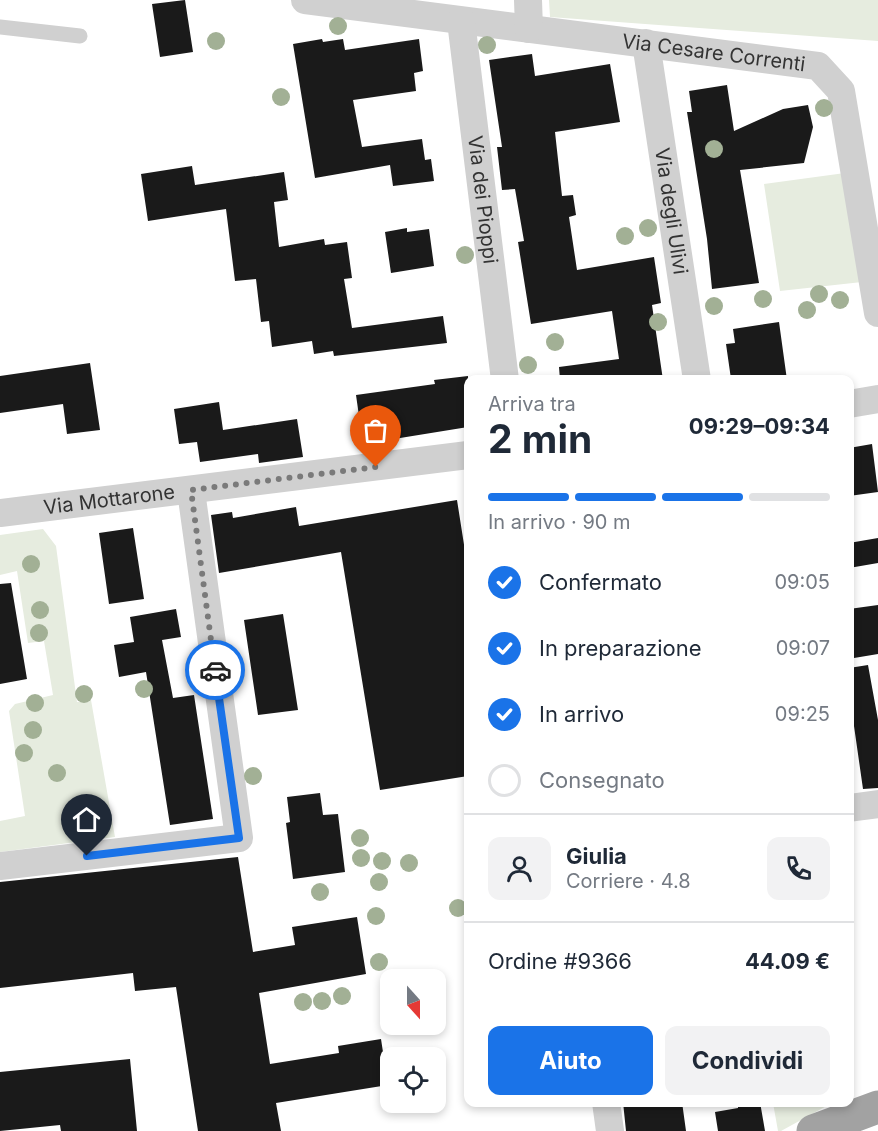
<!DOCTYPE html>
<html lang="it">
<meta charset="utf-8">
<style>
:root{--surface:#fff;--page:#f2f2f3;--text:#1f2937;--muted:#747a83;--line:#e0e1e3;--accent:#1a73e8}
body{margin:0;font-family:Inter,sans-serif;background:var(--page);color:var(--text);height:100vh;display:flex;flex-direction:column;font-size:22px;white-space:nowrap}
*{box-sizing:border-box;margin:0}
p{font-size:20px;color:var(--muted)}
.icon{flex:none;width:33px;height:33px;fill:none;stroke:currentColor;stroke-width:2;stroke-linecap:round;stroke-linejoin:round}
.map{position:relative;flex:1;overflow:hidden}
.drawer{position:absolute;left:464px;top:375px;width:390px;height:732px;display:flex;flex-direction:column;background:var(--surface);border-radius:12px;box-shadow:0 3px 9px #0003}
.drawer>*{flex:none}
.needle{width:39px;rotate:159deg}
.fabs{position:absolute;left:380px;top:969px;display:grid;gap:12px}
.fabs a{display:grid;place-items:center;width:66px;height:66px;border-radius:12px;background:var(--surface);box-shadow:0 3px 9px #0003;font-size:30px}
.pin{position:absolute;display:grid;place-items:center;width:51px;height:51px;color:#fff;margin:-62px -26px;border-radius:50% 50% 50% 0;rotate:-45deg;box-shadow:0 0 6px #0007}
.pin .icon{rotate:45deg}
.courier{position:absolute;display:grid;place-items:center;width:60px;height:60px;margin:-30px;border:4px solid #1a73e8;border-radius:50%;background:#fff;color:#222;box-shadow:0 2px 8px #0007}
.summary em{font-style:normal;font-weight:700}
.summary div{display:flex;flex-direction:column-reverse}
.summary{display:flex;align-items:center;justify-content:space-between;height:102px;padding:0 24px}
h1{font-size:39px;font-weight:700;line-height:45px}
.bar{display:grid;grid-template-columns:repeat(4,1fr);gap:9px 6px;align-content:center;height:72px;padding:0 24px}
.bar i{height:8px;border-radius:4px;background:var(--line)}
.bar .current{background:var(--accent)}
.bar p{grid-column:span 4}
.line{display:flex;align-items:center;gap:15px;padding:0 24px;border-top:2px solid var(--line)}
.line div{flex:1}
.round{display:grid;place-items:center;flex:none;width:63px;height:63px;border-radius:12px;background:var(--page)}
ol{padding:0 24px;list-style:none}
li{display:flex;align-items:center;gap:18px;height:66px}
li p{margin-inline-start:auto}
li .icon{padding:6px;border-radius:50%;background:var(--accent);color:#fff;stroke-width:4}
li:last-child{color:var(--muted)}
li i{width:33px;height:33px;border:3px solid var(--line);border-radius:50%}
.action{display:flex;gap:12px;margin-top:auto;padding:12px 24px}
.action a{flex:1;height:69px;border-radius:12px;background:var(--accent);color:#fff;font-size:24px;font-weight:700;line-height:69px;text-align:center}
.action a+a{background:var(--page);color:var(--text)}
.map>svg:first-child{display:block}
</style>
<div class="map">
<svg width="878" height="1131" viewBox="0 0 878 1131">
<rect width="100%" height="100%" fill="#fff"/>
<!-- green -->
<path fill="#e6ecdf" d="M 549,0 L 878,0 L 878,41 L 550,17 Z
M 845,173 L 862,282 L 780,291 L 764,184 Z
M 43,529 L 56,546 L 77,702 L 91,700 L 115,837 L 0,852 L 0,821 L 25,816 L 9,711 L 15,704 L 53,695 L 44,641 L 28,643 L 17,571 L 0,575 L 0,535 Z
M 773,1103 L 832,1103 L 781,1131 L 778,1131 Z"/>
<!-- building -->
<path fill="#1a1a1a" d="M 185,0 L 193,52 L 160,57 L 152,4 Z
M 322,39 L 323,42 L 343,39 L 345,50 L 419,39 L 423,71 L 414,73 L 416,91 L 353,100 L 362,147 L 422,139 L 425,160 L 431,159 L 434,181 L 393,186 L 390,165 L 315,178 L 293,44 Z
M 532,54 L 535,76 L 610,64 L 620,122 L 555,132 L 562,196 L 573,195 L 576,215 L 569,217 L 577,270 L 654,257 L 661,303 L 652,305 L 663,380 L 560,380 L 559,367 L 619,359 L 612,311 L 531,324 L 518,242 L 524,241 L 515,189 L 502,190 L 497,147 L 502,147 L 489,60 Z
M 727,85 L 734,131 L 783,109 L 808,105 L 813,127 L 804,163 L 740,170 L 759,283 L 712,289 L 707,239 L 687,112 L 692,112 L 689,91 Z
M 192,166 L 195,185 L 284,172 L 288,200 L 274,202 L 279,247 L 324,239 L 325,245 L 347,242 L 352,278 L 344,279 L 352,328 L 443,316 L 447,343 L 334,356 L 333,351 L 314,354 L 312,341 L 272,347 L 269,321 L 261,322 L 256,279 L 235,281 L 226,209 L 148,221 L 141,174 Z
M 407,228 L 407,232 L 429,229 L 434,266 L 391,273 L 385,232 Z
M 779,322 L 787,380 L 731,379 L 726,344 L 735,343 L 733,329 Z
M 90,363 L 100,430 L 67,434 L 63,404 L 0,413 L 0,376 Z
M 468,376 L 468,427 L 363,444 L 356,395 L 435,384 L 434,380 Z
M 219,402 L 223,430 L 297,419 L 303,457 L 259,463 L 258,454 L 200,462 L 197,442 L 179,444 L 174,409 Z
M 872,444 L 878,492 L 849,496 L 849,448 Z
M 457,500 L 468,570 L 468,776 L 380,790 L 341,552 L 219,573 L 211,515 L 232,512 L 233,518 L 296,507 L 299,526 Z
M 133,528 L 144,599 L 109,604 L 99,533 Z
M 878,538 L 878,563 L 849,568 L 849,543 Z
M 11,583 L 27,679 L 0,684 L 0,584 Z
M 878,605 L 878,654 L 854,658 L 849,609 Z
M 176,609 L 181,637 L 162,640 L 173,698 L 194,695 L 213,819 L 170,825 L 146,672 L 119,677 L 114,645 L 134,642 L 130,617 Z
M 283,614 L 298,710 L 258,715 L 244,620 Z
M 868,665 L 878,720 L 878,788 L 863,789 L 851,705 L 849,705 L 849,668 Z
M 320,793 L 323,815 L 338,814 L 345,872 L 293,879 L 286,823 L 290,822 L 287,797 Z
M 238,857 L 253,952 L 295,945 L 292,927 L 357,917 L 366,974 L 259,993 L 270,1064 L 339,1053 L 338,1046 L 381,1039 L 388,1085 L 276,1103 L 281,1131 L 198,1131 L 176,987 L 135,991 L 133,973 L 0,988 L 0,882 Z
M 130,1059 L 137,1131 L 61,1131 L 60,1125 L 0,1131 L 0,1072 Z
M 623,1102 L 682,1102 L 686,1131 L 626,1131 Z
M 738,1102 L 760,1102 L 765,1131 L 718,1131 L 715,1112 L 738,1108 Z"/>
<g fill="none" stroke-linecap="round" stroke-linejoin="round">
<!-- service -->
<path stroke="#d0d0d0" stroke-width="15" d="M 0,27 L 80,36"/>
<!-- minor -->
<g stroke="#d0d0d0" stroke-width="28">
<path id="s1" d="M 305,0 L 818,66 L 841,91 L 878,313"/>
<path d="M 528,0 L 529,29"/>
<path id="s2" d="M 461,21 L 505,380"/>
<path id="s3" d="M 646,43 L 697,380"/>
<path d="M 849,404 L 878,399"/>
<path id="s4" d="M 0,513 L 468,455"/>
<path d="M 849,808 L 878,804"/>
<path d="M 0,866 L 239,838 L 191,491"/>
<path d="M 606,1102 L 610,1131"/>
</g>
<!-- trunk -->
<path stroke="#a2a2a2" stroke-width="33" d="M 813,1131 L 878,1107"/>
</g>
<!-- trees -->
<g fill="#a2b095">
<circle cx="338" cy="26" r="9"/>
<circle cx="216" cy="41" r="9"/>
<circle cx="487" cy="45" r="9"/>
<circle cx="281" cy="97" r="9"/>
<circle cx="824" cy="108" r="9"/>
<circle cx="714" cy="149" r="9"/>
<circle cx="648" cy="228" r="9"/>
<circle cx="625" cy="236" r="9"/>
<circle cx="465" cy="255" r="9"/>
<circle cx="819" cy="294" r="9"/>
<circle cx="763" cy="299" r="9"/>
<circle cx="840" cy="300" r="9"/>
<circle cx="714" cy="306" r="9"/>
<circle cx="807" cy="310" r="9"/>
<circle cx="658" cy="322" r="9"/>
<circle cx="555" cy="342" r="9"/>
<circle cx="528" cy="365" r="9"/>
<circle cx="31" cy="564" r="9"/>
<circle cx="40" cy="610" r="9"/>
<circle cx="39" cy="633" r="9"/>
<circle cx="144" cy="689" r="9"/>
<circle cx="84" cy="694" r="9"/>
<circle cx="35" cy="703" r="9"/>
<circle cx="33" cy="730" r="9"/>
<circle cx="24" cy="753" r="9"/>
<circle cx="57" cy="773" r="9"/>
<circle cx="253" cy="776" r="9"/>
<circle cx="360" cy="838" r="9"/>
<circle cx="361" cy="858" r="9"/>
<circle cx="382" cy="861" r="9"/>
<circle cx="409" cy="863" r="9"/>
<circle cx="379" cy="882" r="9"/>
<circle cx="320" cy="892" r="9"/>
<circle cx="458" cy="908" r="9"/>
<circle cx="376" cy="916" r="9"/>
<circle cx="379" cy="962" r="9"/>
<circle cx="342" cy="996" r="9"/>
<circle cx="322" cy="1001" r="9"/>
<circle cx="303" cy="1002" r="9"/>
</g>
<g fill="none" stroke-linecap="round" stroke-linejoin="round">
<!-- done -->
<path stroke="#7a7a7a" stroke-width="6" stroke-dasharray="0 10.8" d="M 215,670 L 191,490 L 376,467"/>
<!-- route -->
<path stroke="#1a73e8" stroke-width="8" d="M 87,856 L 239,838 L 215,670"/>
</g>
<g text-anchor="middle" stroke-width="6" stroke-linejoin="round" paint-order="stroke">
<!-- street labels -->
<g font-size="20" fill="#333" stroke="#fff">
<text dy="7" stroke="none"><textPath href="#s1" startOffset="412">Via Cesare Correnti</textPath></text>
<text dy="7" stroke="none"><textPath href="#s2" startOffset="180">Via dei Pioppi</textPath></text>
<text dy="7" stroke="none"><textPath href="#s3" startOffset="170">Via degli Ulivi</textPath></text>
<text dy="7" stroke="none"><textPath href="#s4" startOffset="110">Via Mottarone</textPath></text>
</g>
</g>
</svg>
<div class="fabs">
<a><svg class="needle" viewBox="-14 -14 28 28"><path d="M0-13l5 13h-10z" fill="#e53935"/><path d="M0 13l5-13h-10z" fill="#747a83"/></svg></a>
<a><svg class="icon" aria-label="locate" viewBox="0 0 24 24"><circle cx="12" cy="12" r="6"/><path d="M12 2v4M12 18v4M2 12h4M18 12h4"/></svg></a>
</div>
<div class="pin" style="left:376px;top:467px;background:#ea580c"><svg class="icon" aria-label="bag" viewBox="0 0 24 24"><path d="M5 8h14l-1 12H6zM9 8a3 3 0 0 1 6 0"/></svg></div>
<div class="pin" style="left:87px;top:856px;background:#1f2937"><svg class="icon" aria-label="home" viewBox="0 0 24 24"><path d="M3 11l9-7 9 7M6 9v11h12V9"/></svg></div>
<div class="courier" style="left:215px;top:670px"><svg class="icon" aria-label="car" viewBox="0 0 24 24"><path d="M5 17H2v-5l4-1 3-4h7l3 4 3 1v5h-3M9 17h6M6 11h13"/><circle cx="7" cy="17" r="2"/><circle cx="17" cy="17" r="2"/></svg></div>
<section class="drawer">
<div class="summary"><div><h1>2 min</h1><p>Arriva tra</p></div><em>09:29–09:34</em></div>
<div class="bar"><i class="current"></i><i class="current"></i><i class="current"></i><i></i><p>In arrivo · 90 m</p></div>
<ol>
<li><svg class="icon" aria-label="check" viewBox="0 0 24 24"><path d="M5 12l5 5 9-10"/></svg>Confermato<p>09:05</p></li>
<li><svg class="icon" aria-label="check" viewBox="0 0 24 24"><path d="M5 12l5 5 9-10"/></svg>In preparazione<p>09:07</p></li>
<li><svg class="icon" aria-label="check" viewBox="0 0 24 24"><path d="M5 12l5 5 9-10"/></svg>In arrivo<p>09:25</p></li>
<li><i></i>Consegnato</li>
</ol>
<div class="line" style="height:108px"><a class="round"><svg class="icon" aria-label="person" viewBox="0 0 24 24"><circle cx="12" cy="8" r="4"/><path d="M4 21q1-7 8-7t8 7"/></svg></a><div><b>Giulia</b><p>Corriere · 4.8</p></div><a class="round"><svg class="icon" aria-label="phone" viewBox="0 0 24 24"><path d="M5 4h4l2 5-3 2q2 4 5 5l2-3 5 2v4C11 20 4 13 5 4z"/></svg></a></div>
<div class="line" style="height:78px"><div>Ordine #9366</div><b>44.09 €</b></div>
<div class="action"><a>Aiuto</a><a>Condividi</a></div>
</section>
</div>
